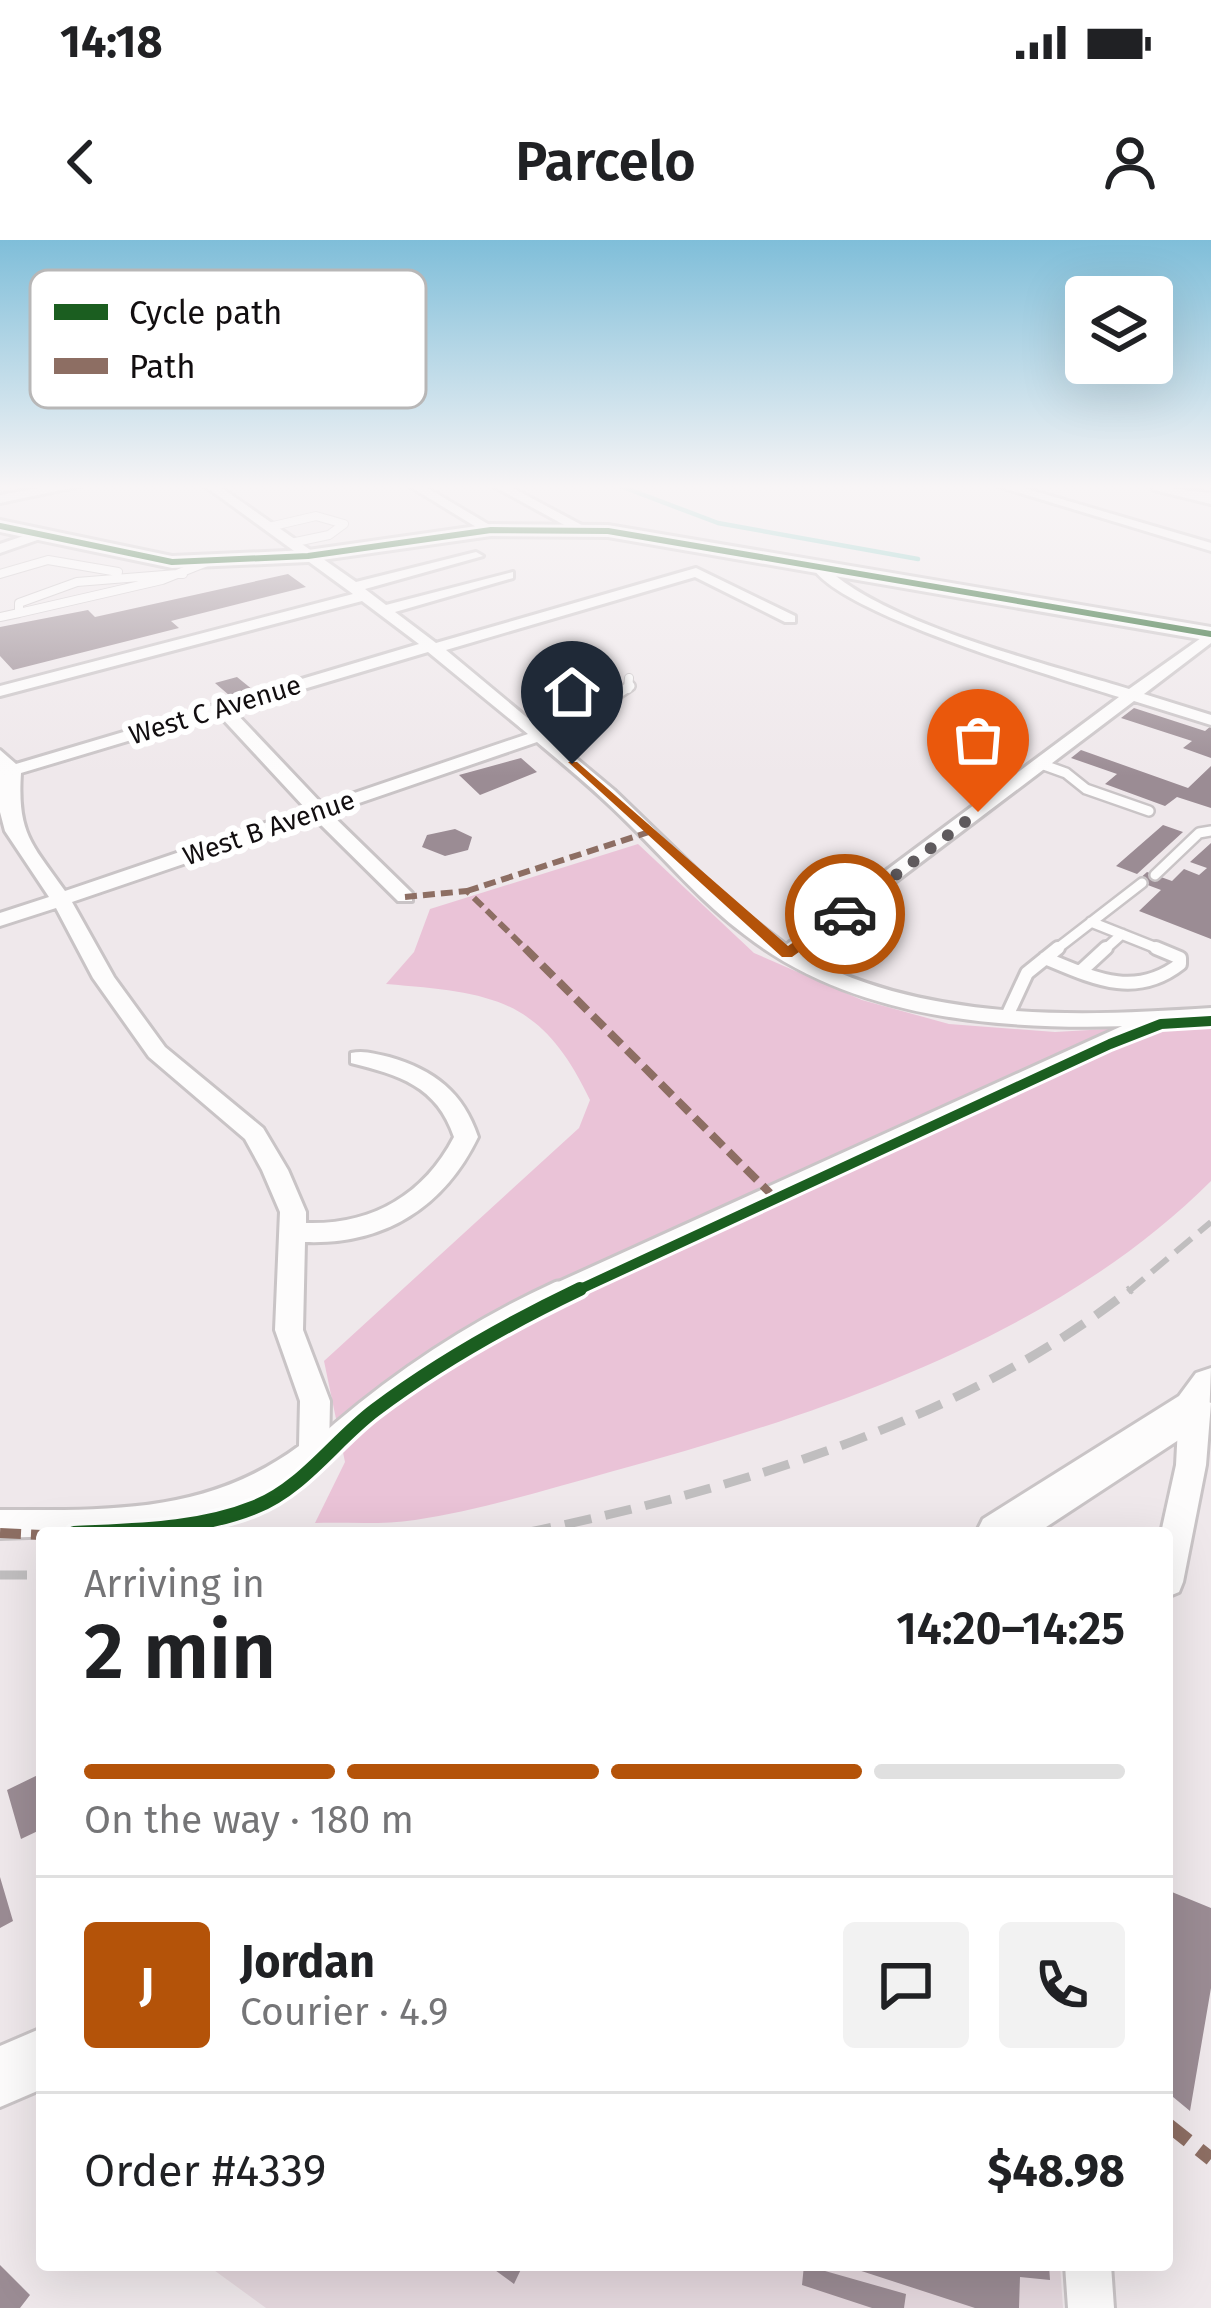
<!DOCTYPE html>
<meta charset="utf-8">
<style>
:root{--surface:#fff;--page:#f2f2f2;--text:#202124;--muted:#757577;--line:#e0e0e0;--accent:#b45309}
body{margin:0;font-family:"Fira Sans",sans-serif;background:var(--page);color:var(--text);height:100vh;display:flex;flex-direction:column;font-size:45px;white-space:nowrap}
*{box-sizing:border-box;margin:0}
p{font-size:39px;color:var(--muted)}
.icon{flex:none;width:66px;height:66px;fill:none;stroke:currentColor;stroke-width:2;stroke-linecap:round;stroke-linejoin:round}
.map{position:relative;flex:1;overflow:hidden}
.side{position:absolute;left:36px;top:1287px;width:1137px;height:744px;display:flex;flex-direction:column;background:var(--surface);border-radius:12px;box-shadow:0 12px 48px #0002}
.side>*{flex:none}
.controls{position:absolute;left:1065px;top:36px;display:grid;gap:24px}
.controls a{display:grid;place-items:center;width:108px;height:108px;border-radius:12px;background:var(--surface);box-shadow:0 12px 48px #0002;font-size:60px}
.pin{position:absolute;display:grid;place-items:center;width:102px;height:102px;color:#fff;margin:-123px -51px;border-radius:50% 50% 50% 0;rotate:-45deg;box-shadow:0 0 12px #0007}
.pin .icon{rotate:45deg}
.courier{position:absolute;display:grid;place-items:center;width:120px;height:120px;margin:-60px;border:9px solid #b45309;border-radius:50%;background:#fff;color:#222;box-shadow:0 3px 15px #0007}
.summary em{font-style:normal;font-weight:600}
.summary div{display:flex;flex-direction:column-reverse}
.summary{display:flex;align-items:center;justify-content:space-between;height:204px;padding:0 48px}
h1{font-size:78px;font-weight:600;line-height:90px}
.bar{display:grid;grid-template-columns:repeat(4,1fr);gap:18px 12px;align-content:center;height:144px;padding:0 48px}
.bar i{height:15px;border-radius:9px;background:var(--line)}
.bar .active{background:var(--accent)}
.bar p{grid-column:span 4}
.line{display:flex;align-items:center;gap:30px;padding:0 48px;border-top:3px solid var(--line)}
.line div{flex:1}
.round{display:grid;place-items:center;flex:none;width:126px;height:126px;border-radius:12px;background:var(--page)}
.status{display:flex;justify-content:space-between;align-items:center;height:84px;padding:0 60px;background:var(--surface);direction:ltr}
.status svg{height:33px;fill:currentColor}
header{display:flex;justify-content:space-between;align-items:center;height:156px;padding:0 48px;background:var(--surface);font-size:54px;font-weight:600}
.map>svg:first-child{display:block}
</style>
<div class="status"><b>14:18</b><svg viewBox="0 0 49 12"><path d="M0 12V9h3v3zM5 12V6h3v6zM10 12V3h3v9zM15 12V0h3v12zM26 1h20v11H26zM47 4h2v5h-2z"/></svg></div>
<header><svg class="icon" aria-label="back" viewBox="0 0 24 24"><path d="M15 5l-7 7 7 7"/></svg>Parcelo<svg class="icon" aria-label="person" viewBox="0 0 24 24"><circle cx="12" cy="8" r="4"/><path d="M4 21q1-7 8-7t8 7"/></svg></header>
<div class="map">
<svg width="1211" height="2068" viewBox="0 0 1211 2068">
<rect width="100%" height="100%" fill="#efe8eb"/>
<!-- built -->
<path fill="#e5d8de" d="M 207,2025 L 1060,2025 L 1063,2068 L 266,2068 Z"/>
<!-- green -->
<path fill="#eac3d7" d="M 638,604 L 754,713 L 862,760 L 949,784 L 1055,792 L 1211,783 L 1211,941 C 1054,1098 819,1175 610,1232 C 546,1250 480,1270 415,1280 C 383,1285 347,1282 315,1283 L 345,1222 L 324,1121 L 579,888 L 590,860 C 541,757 492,753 386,744 L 414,712 L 430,669 Z"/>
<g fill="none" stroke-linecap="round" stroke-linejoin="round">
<!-- stream -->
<path stroke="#81ccc2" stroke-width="4.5" d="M 620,246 L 718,283 L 918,319"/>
</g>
<!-- building -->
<path fill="#9b8c94" d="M 288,334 L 306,347 L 171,381 L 179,388 L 13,430 L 0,416 L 0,387 L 88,370 L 95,377 Z
M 237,437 L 253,450 L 230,456 L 215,443 Z
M 1134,468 L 1205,491 L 1211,486 L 1211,518 L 1183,508 L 1192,501 L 1121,478 Z
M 1081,510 L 1188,548 L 1211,526 L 1211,568 L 1177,557 L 1165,566 L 1105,544 L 1117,534 L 1071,518 Z
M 521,518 L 537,532 L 480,555 L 459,535 Z
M 1163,585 L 1183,592 L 1137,634 L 1116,626 Z
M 455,589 L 472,597 L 468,610 L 445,616 L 422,607 L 427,595 Z
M 1211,603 L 1211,699 L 1139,671 L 1161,650 L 1137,641 L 1147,632 L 1172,641 L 1184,629 L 1199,635 L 1207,628 L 1190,622 Z
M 42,1533 L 42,1589 L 21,1599 L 7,1550 Z
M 0,1637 L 13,1681 L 0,1688 Z
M 1167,1650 L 1211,1668 L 1211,1748 L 1190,1871 L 1167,1852 Z
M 0,2025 L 30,2055 L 20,2068 L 0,2068 Z
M 488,2025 L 523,2025 L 514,2044 Z
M 804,2025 L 906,2054 L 904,2068 L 872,2068 L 802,2045 Z
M 1049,2025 L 1050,2040 L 1020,2037 L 1019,2068 L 975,2068 L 846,2026 Z"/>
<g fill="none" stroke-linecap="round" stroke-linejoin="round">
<!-- lane-far3 casing -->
<g stroke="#c9c4c6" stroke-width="10">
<path id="lane-far3" d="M 269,287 L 316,276 L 344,284 L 329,295 L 291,303
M 0,334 L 48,320 L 118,332
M 177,334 L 162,340 L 19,373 L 19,363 L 77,342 Z
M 177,334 L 207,322
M 177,334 L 183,334
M 0,377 L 19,373
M 628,449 L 629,438"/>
</g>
<!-- lane-far2 casing -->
<g stroke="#c9c4c6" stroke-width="14">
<path id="lane-far2" d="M 523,484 L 610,459 L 630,446
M 1041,524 L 1066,533 L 1086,549 L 1149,571
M 1155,635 L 1199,593 L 1211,591
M 1091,682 L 1164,711
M 1054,711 L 1142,643
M 1103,711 L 1122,694"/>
</g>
<!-- lane-far1 casing -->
<g stroke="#c9c4c6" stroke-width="18">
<path id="lane-far1" d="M 1045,718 C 1093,738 1135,759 1180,724 L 1180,718 L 1156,708
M 1080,732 L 1106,708
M 1007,776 L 1027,733 L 1058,708
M 551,1052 L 1152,779"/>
</g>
<!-- lane casing -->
<g stroke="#c9c4c6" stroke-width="21">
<path id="lane" d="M 317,1209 C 388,1145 471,1089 558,1049"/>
</g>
<!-- street casing -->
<g stroke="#c9c4c6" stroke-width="6">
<path id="street" d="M 52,246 L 80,246 L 0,263 L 0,255 Z
M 205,246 L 219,246 L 356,342 L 476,312 L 483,316 L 365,349 L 386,365 L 513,332 L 513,338 L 395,372 L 436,403 L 696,328 L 795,376 L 795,382 L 785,382 L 695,337 L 446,410 L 614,550 L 730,662 L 786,705 L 1119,457 C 1066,440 819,369 810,321 L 820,321 C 874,382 1048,424 1129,449 L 1211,391 L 1211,403 L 1144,454 L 1211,475 L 1211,485 L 1134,461 L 800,714 C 924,782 1075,777 1211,768 L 1211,782 C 1056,792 874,795 745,695 C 701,662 665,619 626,581 C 598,553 568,528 537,502 L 330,573 L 412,653 L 412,661 L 398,661 L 315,579 L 72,662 L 114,737 L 165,807 L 263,888 L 288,930 L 306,972 L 306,983 C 372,985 424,955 454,897 C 437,846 399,835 351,823 L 351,813 C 364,810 376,814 389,817 C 434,830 463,852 478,897 C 444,967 385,1005 305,1002 L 303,1090 L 330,1161 L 329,1212 L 325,1221 L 291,1246 L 255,1265 L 205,1282 L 144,1293 L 0,1298 L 0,1270 C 110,1270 207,1274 299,1206 L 300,1161 L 275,1090 L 280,972 L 262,930 L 245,899 L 149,817 L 93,738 L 56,668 L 0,686 L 0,673 L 49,657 L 5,591 L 0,572 L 0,510 L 16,524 L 419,404 L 362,361 L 0,456 L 0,446 L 353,354 ZM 428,412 L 528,494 L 322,564 L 233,470 ZM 218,474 L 306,569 L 65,651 C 32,604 17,594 21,533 Z
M 409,246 L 424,246 L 498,290 L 486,293 Z
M 493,246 L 509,246 L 591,290 L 579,293 Z
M 997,246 L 1017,246 L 1211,303 L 1211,311 Z
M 38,291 L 43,298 L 0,313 L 0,304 Z
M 1194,1156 L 1211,1163 L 1206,1225 L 1183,1342 L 1179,1352 L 1167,1357 L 1167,1293 L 1161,1293 L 1176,1225 L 1179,1168 L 1184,1160 Z
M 1065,2025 L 1111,2025 L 1114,2068 L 1068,2068 Z"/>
</g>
<!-- secondary casing -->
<g stroke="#c9c4c6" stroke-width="6">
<path id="secondary" d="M 1151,246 L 1211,253 L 1211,264 L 1154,250 Z
M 0,280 L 172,316 L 308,310 L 491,284 L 608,285 L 1211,387 L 1211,401 L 608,297 L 491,296 L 308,322 L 172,328 L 0,292 Z
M 1211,1128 L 1209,1180 L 1037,1293 L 976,1293 L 983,1279 L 1179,1156 L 1196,1133 Z
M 42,1788 L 42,1849 L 0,1867 L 0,1806 Z"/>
</g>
<!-- lane-far3 -->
<use href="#lane-far3" stroke="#fdfcfc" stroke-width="8"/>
<!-- lane-far2 -->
<use href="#lane-far2" stroke="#fdfcfc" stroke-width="9"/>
<!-- lane-far1 -->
<use href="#lane-far1" stroke="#fdfcfc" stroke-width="12"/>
<!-- lane -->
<use href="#lane" stroke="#fdfcfc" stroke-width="15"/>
<!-- street -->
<use href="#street" fill="#fdfcfc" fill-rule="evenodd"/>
<!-- secondary -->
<use href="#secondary" fill="#fdfcfc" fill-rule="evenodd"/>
<!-- rail-far1 -->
<path stroke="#c0bebf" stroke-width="6" stroke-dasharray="21 10" stroke-linecap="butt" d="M 1128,1052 L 1211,982"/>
<!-- rail -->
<path stroke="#c0bebf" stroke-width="9" stroke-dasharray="27 14" stroke-linecap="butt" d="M 525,1293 C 734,1250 961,1183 1131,1049
M 0,1335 L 42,1335"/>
<!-- quiet-far3 -->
<path stroke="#8d6e63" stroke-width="6" stroke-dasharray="12 6" stroke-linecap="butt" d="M 467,651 L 649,592
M 405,657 L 467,651 L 528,711"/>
<!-- quiet-far2 -->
<path stroke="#8d6e63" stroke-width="8" stroke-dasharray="16 8" stroke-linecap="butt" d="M 525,708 L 770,953"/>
<!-- quiet-far1 -->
<path stroke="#8d6e63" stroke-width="10" stroke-dasharray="21 10" stroke-linecap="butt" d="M 0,1293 L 42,1295"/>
<!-- quiet -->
<path stroke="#8d6e63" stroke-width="14" stroke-dasharray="27 14" stroke-linecap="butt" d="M 1167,1884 L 1211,1919"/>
<!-- cycleway-far2 casing -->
<g stroke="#fff" stroke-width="10">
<path id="cycleway-far2" d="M 0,286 L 172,322 L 308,316 L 491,290 L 608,291 L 1211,394"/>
</g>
<!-- cycleway-far1 casing -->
<g stroke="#fff" stroke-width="16">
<path id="cycleway-far1" d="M 574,1052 L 1110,804 L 1161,784 L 1211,781"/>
</g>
<!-- cycleway casing -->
<g stroke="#fff" stroke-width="21">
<path id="cycleway" d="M 74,1293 C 134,1290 198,1290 255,1267 C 303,1248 335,1200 375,1170 C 439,1122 509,1083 580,1049"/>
</g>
<!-- cycleway-far2 -->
<use href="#cycleway-far2" stroke="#1b5e20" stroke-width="6"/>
<!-- cycleway-far1 -->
<use href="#cycleway-far1" stroke="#1b5e20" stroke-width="10"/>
<!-- cycleway -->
<use href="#cycleway" stroke="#1b5e20" stroke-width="14"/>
</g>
<!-- sky -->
<linearGradient id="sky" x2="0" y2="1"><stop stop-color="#7fbed9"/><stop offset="0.46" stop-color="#f8f5f6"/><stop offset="1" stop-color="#f8f5f6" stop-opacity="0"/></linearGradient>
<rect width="1211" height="536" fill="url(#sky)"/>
<!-- route -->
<path fill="#b45309" d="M 568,522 L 577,522 L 788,706 L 839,671 L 852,674 L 792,717 L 782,717 Z"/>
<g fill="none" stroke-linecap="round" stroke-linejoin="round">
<!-- done -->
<path stroke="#5f5a5d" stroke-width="12" stroke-dasharray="0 21.6" d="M 845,674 L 978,572"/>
</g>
<g text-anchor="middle" stroke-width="12" stroke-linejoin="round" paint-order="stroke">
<!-- far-street labels -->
<g font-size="27" fill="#120e10" stroke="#fff">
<text transform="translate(215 470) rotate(-17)" y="9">West C Avenue</text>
<text transform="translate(269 588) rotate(-19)" y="9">West B Avenue</text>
</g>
</g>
<!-- legend -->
<rect x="30" y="30" width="396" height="138" rx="18" fill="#fff" stroke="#b8b7b7" stroke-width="3"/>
<rect x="54" y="64" width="54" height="16" fill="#1b5e20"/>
<rect x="54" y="118" width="54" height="16" fill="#8d6e63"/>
<g font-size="33" fill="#120e10">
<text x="129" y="84">Cycle path</text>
<text x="129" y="138">Path</text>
</g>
</svg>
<div class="controls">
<a><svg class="icon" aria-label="layers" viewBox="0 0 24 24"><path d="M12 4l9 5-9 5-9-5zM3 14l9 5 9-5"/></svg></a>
</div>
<div class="pin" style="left:978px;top:572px;background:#ea580c"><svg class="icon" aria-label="bag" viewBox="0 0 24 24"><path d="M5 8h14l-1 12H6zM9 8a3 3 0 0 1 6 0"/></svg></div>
<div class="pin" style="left:572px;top:524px;background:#1f2937"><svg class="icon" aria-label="home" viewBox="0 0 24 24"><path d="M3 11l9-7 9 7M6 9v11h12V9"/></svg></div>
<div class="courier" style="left:845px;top:674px"><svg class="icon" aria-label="car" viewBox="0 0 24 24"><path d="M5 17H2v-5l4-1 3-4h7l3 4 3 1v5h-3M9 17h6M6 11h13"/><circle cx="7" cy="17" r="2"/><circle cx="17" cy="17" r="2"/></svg></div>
<section class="side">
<div class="summary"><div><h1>2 min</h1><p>Arriving in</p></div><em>14:20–14:25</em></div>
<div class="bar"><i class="active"></i><i class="active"></i><i class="active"></i><i></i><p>On the way · 180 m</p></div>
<div class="line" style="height:216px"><b class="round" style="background:var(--accent);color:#fff">J</b><div><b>Jordan</b><p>Courier · 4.9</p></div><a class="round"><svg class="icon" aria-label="chat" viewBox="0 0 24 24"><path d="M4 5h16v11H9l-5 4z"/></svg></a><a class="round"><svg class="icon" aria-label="phone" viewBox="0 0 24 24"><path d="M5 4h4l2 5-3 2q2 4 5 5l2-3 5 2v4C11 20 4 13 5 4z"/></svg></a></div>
<div class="line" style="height:156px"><div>Order #4339</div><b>$48.98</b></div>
</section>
</div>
